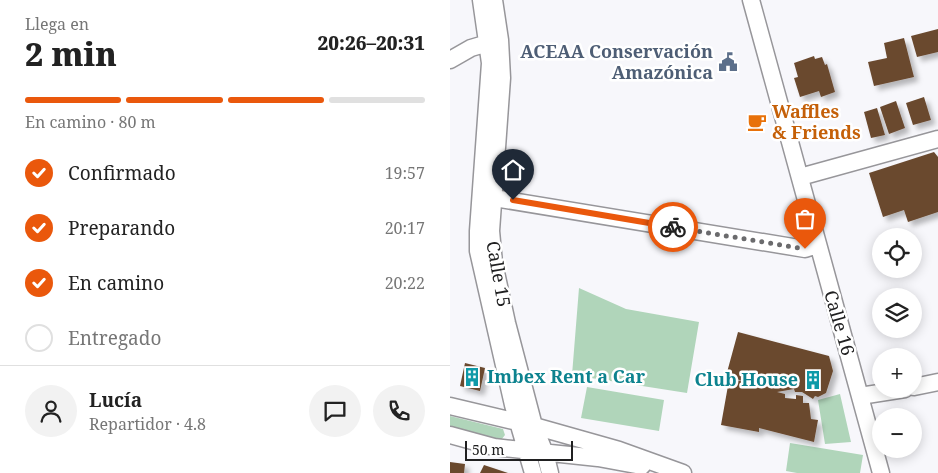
<!DOCTYPE html>
<html lang="es">
<meta charset="utf-8">
<style>
:root{--surface:#fff;--page:#f2f2f2;--text:#222;--muted:#767676;--line:#e0e0e0;--accent:#ea580c}
body{margin:0;font-family:"Noto Serif",serif;background:var(--page);color:var(--text);height:100vh;display:flex;flex-direction:column;font-size:19px;white-space:nowrap}
*{box-sizing:border-box;margin:0}
p{font-size:16px;color:var(--muted)}
.icon{flex:none;width:28px;height:28px;fill:none;stroke:currentColor;stroke-width:2;stroke-linecap:round;stroke-linejoin:round}
.map{position:relative;flex:1;overflow:hidden}
.details{display:flex;flex-direction:column;background:var(--surface);width:450px}
.details>*{flex:none}
.buttons{position:absolute;left:422px;top:228px;display:grid;gap:10px}
.buttons a{display:grid;place-items:center;width:50px;height:50px;border-radius:50%;background:var(--surface);box-shadow:0 2px 12px #0003;font-size:25px}
.scale{position:absolute;left:15px;bottom:12px;width:108px;box-sizing:border-box;padding-left:5px;border:2px solid #202021;border-top:0;font-size:14px;line-height:18px;white-space:nowrap;color:#202021;-webkit-text-stroke:4px #fff;paint-order:stroke}
.pin{position:absolute;display:grid;place-items:center;width:42px;height:42px;color:#fff;margin:-51px -21px;border-radius:50% 50% 50% 0;rotate:-45deg;box-shadow:0 0 5px #0007}
.pin .icon{rotate:45deg}
.courier{position:absolute;display:grid;place-items:center;width:50px;height:50px;margin:-25px;border:4px solid #ea580c;border-radius:50%;background:#fff;color:#222;box-shadow:0 1px 6px #0007}
.headline em{font-style:normal;font-weight:800}
.headline div{display:flex;flex-direction:column-reverse}
.headline{display:flex;align-items:center;justify-content:space-between;height:85px;padding:0 25px}
h1{font-size:32px;font-weight:800;line-height:38px}
.bar{display:grid;grid-template-columns:repeat(4,1fr);gap:8px 5px;align-content:center;height:60px;padding:0 25px}
.bar i{height:6px;border-radius:4px;background:var(--line)}
.bar .active{background:var(--accent)}
.bar p{grid-column:span 4}
.line{display:flex;align-items:center;gap:12px;padding:0 25px;border-top:1px solid var(--line)}
.line div{flex:1}
.round{display:grid;place-items:center;flex:none;width:52px;height:52px;border-radius:26px;background:var(--page)}
ol{padding:0 25px;list-style:none}
li{display:flex;align-items:center;gap:15px;height:55px}
li p{margin-inline-start:auto}
li .icon{padding:5px;border-radius:50%;background:var(--accent);color:#fff;stroke-width:4}
li:last-child{color:var(--muted)}
li i{width:28px;height:28px;border:2px solid var(--line);border-radius:50%}
main{display:flex;flex:1;min-height:0}
.map>svg:first-child{display:block}
</style>
<main>
<section class="details">
<div class="headline"><div><h1>2 min</h1><p>Llega en</p></div><em>20:26–20:31</em></div>
<div class="bar"><i class="active"></i><i class="active"></i><i class="active"></i><i></i><p>En camino · 80 m</p></div>
<ol>
<li><svg class="icon" aria-label="check" viewBox="0 0 24 24"><path d="M5 12l5 5 9-10"/></svg>Confirmado<p>19:57</p></li>
<li><svg class="icon" aria-label="check" viewBox="0 0 24 24"><path d="M5 12l5 5 9-10"/></svg>Preparando<p>20:17</p></li>
<li><svg class="icon" aria-label="check" viewBox="0 0 24 24"><path d="M5 12l5 5 9-10"/></svg>En camino<p>20:22</p></li>
<li><i></i>Entregado</li>
</ol>
<div class="line" style="height:90px"><a class="round"><svg class="icon" aria-label="person" viewBox="0 0 24 24"><circle cx="12" cy="8" r="4"/><path d="M4 21q1-7 8-7t8 7"/></svg></a><div><b>Lucía</b><p>Repartidor · 4.8</p></div><a class="round"><svg class="icon" aria-label="chat" viewBox="0 0 24 24"><path d="M4 5h16v11H9l-5 4z"/></svg></a><a class="round"><svg class="icon" aria-label="phone" viewBox="0 0 24 24"><path d="M5 4h4l2 5-3 2q2 4 5 5l2-3 5 2v4C11 20 4 13 5 4z"/></svg></a></div>
</section>
<div class="map">
<svg width="488" height="473" viewBox="0 0 488 473">
<defs>
<filter id="shadow"><feDropShadow dx="4.5" dy="4.5" stdDeviation="2.5" flood-color="#0004"/></filter>
</defs>
<rect width="100%" height="100%" fill="#f7f7fb"/>
<!-- green -->
<path fill="#b0d5ba" d="M 129,288 L 176,309 L 249,322 L 237,393 L 122,375 Z
M 137,387 L 214,400 L 209,431 L 131,418 Z
M 390,394 L 401,442 L 375,444 L 368,400 Z
M 0,416 L 53,429 L 55,435 L 51,440 L 0,426 Z
M 340,443 L 413,455 L 410,473 L 347,473 L 336,471 Z"/>
<!-- building -->
<path fill="#6a492f" filter="url(#shadow)" d="M 488,29 L 488,52 L 467,57 L 461,36 Z
M 454,38 L 464,77 L 424,86 L 418,62 L 437,58 L 434,43 Z
M 364,56 L 365,59 L 372,57 L 375,65 L 377,64 L 385,92 L 371,97 L 369,91 L 350,97 L 344,78 L 348,77 L 344,63 Z
M 474,97 L 481,120 L 463,125 L 456,103 Z
M 446,101 L 455,128 L 439,134 L 430,107 Z
M 427,108 L 435,135 L 421,138 L 414,112 Z
M 484,152 L 488,157 L 488,212 L 458,222 L 454,210 L 433,217 L 419,173 Z
M 288,332 L 379,356 L 383,371 L 376,393 L 368,397 L 365,396 L 363,399 L 352,392 L 345,392 L 344,389 L 327,392 L 335,394 L 335,398 L 346,399 L 346,395 L 353,396 L 353,403 L 359,403 L 361,419 L 368,420 L 364,442 L 309,428 L 309,432 L 271,425 L 279,380 L 293,381 L 276,376 Z
M 15,363 L 35,368 L 30,391 L 10,386 Z
M 0,462 L 15,464 L 14,473 L 0,473 Z
M 34,465 L 58,473 L 30,473 Z"/>
<g fill="none" stroke-linecap="round" stroke-linejoin="round">
<!-- minor casing -->
<g stroke="#97969a" stroke-width="19">
<path id="minor" d="M 31,0 L 40,63 L 28,231 L 28,251 L 63,405 L 83,473
M 44,0 L 50,40 L 52,78 L 41,231 L 44,263 L 57,323 L 84,426 L 95,453 L 100,473
M 301,0 L 431,473
M 0,60 L 21,48 L 48,40
M 350,177 L 488,139
M 32,196 L 355,249 L 367,245
M 464,387 L 488,382
M 410,396 L 455,389
M 0,406 L 84,426 L 169,450 L 233,473
M 0,435 L 44,447 L 148,458 L 192,466"/>
</g>
<!-- minor -->
<use href="#minor" stroke="#fff" stroke-width="16"/>
</g>
<g fill="none" stroke-linecap="round" stroke-linejoin="round">
<!-- done -->
<path stroke="#6b6b6d" stroke-width="5" stroke-dasharray="0 9" d="M 223,227 L 355,249"/>
<!-- route -->
<path stroke="#ea580c" stroke-width="6" d="M 63,200 L 223,227"/>
</g>
<!-- icons -->
<defs>
<g id="civic-bare" transform="scale(1.5)"><path d="M-.6-6.5H3V-4.5H.6V-3L4-1V1h2V6H-6V1h2V-1L-.6-3ZM-1.2 2.5V6h2.4V2.5Z" fill="#5c6f8a" stroke="#fff" stroke-width="2.5" paint-order="stroke"/></g>
<g id="cafe-bare" transform="scale(1.5)"><path d="M-5.5-4.5H6V0H3Q3 3.5 0 3.5H-2.5Q-5.5 3.5-5.5 0ZM3-3.2v2h1.7v-2ZM-6 4.5H4V6H-6Z" fill="#e8710a" stroke="#fff" stroke-width="2.5" paint-order="stroke"/></g>
<g id="building-bare" transform="scale(1.5)"><path d="M-4-6H4V6H1V3H-1V6H-4ZM-2.5-4.3h1.7v1.8h-1.7ZM.8-4.3h1.7v1.8H.8ZM-2.5-1h1.7V.8h-1.7ZM.8-1h1.7V.8H.8Z" fill="#0f9aa8" stroke="#fff" stroke-width="2.5" paint-order="stroke"/></g>
</defs>
<g fill-rule="evenodd">
<use href="#civic-bare" x="278" y="62"/>
<use href="#cafe-bare" x="307" y="122"/>
<use href="#building-bare" x="22" y="377"/>
<use href="#building-bare" x="363" y="380"/>
</g>
<g text-anchor="middle" stroke-width="5" stroke-linejoin="round" paint-order="stroke">
<!-- service labels -->
<g font-size="18" font-weight="bold" fill="#4e5e75" stroke="#fff" text-anchor="end">
<text x="263" y="58">ACEAA Conservación<tspan x="263" dy="21">Amazónica</tspan></text>
</g>
<!-- food labels -->
<g font-size="18" font-weight="bold" fill="#c56008" stroke="#fff" text-anchor="start">
<text x="322" y="118">Waffles<tspan x="322" dy="21">&amp; Friends</tspan></text>
</g>
<!-- street labels -->
<g font-size="18" fill="#202021" stroke="#fff">
<text transform="translate(48 274) rotate(80)" y="6">Calle 15</text>
<text transform="translate(389 323) rotate(74)" y="6">Calle 16</text>
</g>
<!-- culture labels -->
<g font-size="18" font-weight="bold" fill="#0d838f" stroke="#fff" text-anchor="start">
<text x="37" y="383">Imbex Rent a Car</text>
<text x="348" y="386" text-anchor="end">Club House</text>
</g>
</g>
</svg>
<div class="buttons">
<a><svg class="icon" aria-label="locate" viewBox="0 0 24 24"><circle cx="12" cy="12" r="6"/><path d="M12 2v4M12 18v4M2 12h4M18 12h4"/></svg></a>
<a><svg class="icon" aria-label="layers" viewBox="0 0 24 24"><path d="M12 4l9 5-9 5-9-5zM3 14l9 5 9-5"/></svg></a>
<a>+</a>
<a>−</a>
</div>
<div class="scale">50 m</div>
<div class="pin" style="left:355px;top:249px;background:#ea580c"><svg class="icon" aria-label="bag" viewBox="0 0 24 24"><path d="M5 8h14l-1 12H6zM9 8a3 3 0 0 1 6 0"/></svg></div>
<div class="pin" style="left:63px;top:200px;background:#1f2937"><svg class="icon" aria-label="home" viewBox="0 0 24 24"><path d="M3 11l9-7 9 7M6 9v11h12V9"/></svg></div>
<div class="courier" style="left:223px;top:227px"><svg class="icon" aria-label="bike" viewBox="0 0 24 24"><circle cx="6" cy="16" r="4"/><circle cx="18" cy="16" r="4"/><path d="M6 16l4-8h5l3 8M10 8l3 8H6M13 5h3"/></svg></div>
</div>
</main>
